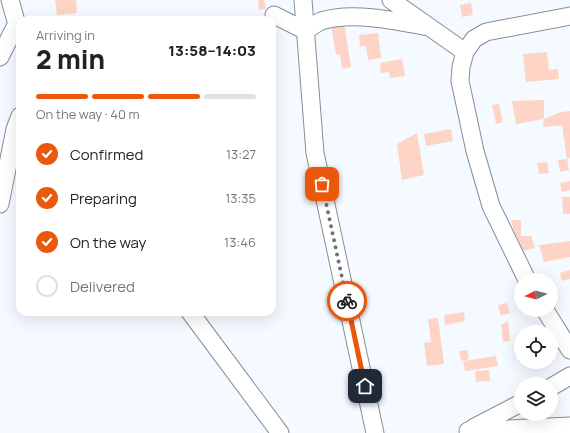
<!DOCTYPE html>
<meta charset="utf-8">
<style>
:root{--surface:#fff;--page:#f6f6f6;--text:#222;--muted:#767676;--line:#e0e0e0;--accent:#ea580c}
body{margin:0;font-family:Manrope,sans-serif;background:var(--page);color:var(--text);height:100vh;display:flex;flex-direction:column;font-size:15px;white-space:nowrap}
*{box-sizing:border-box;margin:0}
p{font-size:13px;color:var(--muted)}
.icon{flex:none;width:22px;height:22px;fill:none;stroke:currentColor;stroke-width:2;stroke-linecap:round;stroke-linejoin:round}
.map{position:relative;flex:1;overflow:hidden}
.panel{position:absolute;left:16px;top:16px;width:260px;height:300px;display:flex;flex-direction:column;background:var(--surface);border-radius:12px;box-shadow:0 4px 16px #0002}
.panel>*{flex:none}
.needle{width:26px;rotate:264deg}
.tools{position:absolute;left:514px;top:273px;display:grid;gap:8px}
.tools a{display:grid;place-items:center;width:44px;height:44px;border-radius:50%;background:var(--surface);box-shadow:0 4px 16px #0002;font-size:20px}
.pin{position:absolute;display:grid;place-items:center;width:34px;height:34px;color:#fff;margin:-17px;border-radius:8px;box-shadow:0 2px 6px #0006}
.courier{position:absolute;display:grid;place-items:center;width:40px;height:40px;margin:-20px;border:3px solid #ea580c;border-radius:50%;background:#fff;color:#222;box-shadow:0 1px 5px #0007}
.overview em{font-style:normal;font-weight:800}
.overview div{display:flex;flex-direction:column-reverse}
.overview{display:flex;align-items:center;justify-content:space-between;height:68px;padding:0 20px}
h1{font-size:26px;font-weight:800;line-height:30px}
.bar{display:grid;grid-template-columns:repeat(4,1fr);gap:6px 4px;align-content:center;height:48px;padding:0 20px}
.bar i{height:5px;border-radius:3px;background:var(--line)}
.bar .on{background:var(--accent)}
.bar p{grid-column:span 4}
ol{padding:0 20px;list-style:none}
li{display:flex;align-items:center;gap:12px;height:44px}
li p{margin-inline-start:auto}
li .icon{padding:4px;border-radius:50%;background:var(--accent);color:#fff;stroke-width:4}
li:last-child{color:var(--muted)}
li i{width:22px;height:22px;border:2px solid var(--line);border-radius:50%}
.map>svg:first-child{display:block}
</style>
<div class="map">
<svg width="570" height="433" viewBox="0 0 570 433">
<rect width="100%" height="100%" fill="#f4faff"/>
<!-- building -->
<path fill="#fed4c7" d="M 55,0 L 76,0 L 77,13 L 57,15 Z
M 258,0 L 264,0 L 266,9 L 259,10 Z
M 471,3 L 473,15 L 462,17 L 460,5 Z
M 344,22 L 351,67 L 342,69 L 340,54 L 336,55 L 331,24 Z
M 378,33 L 381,58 L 368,60 L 366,46 L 360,47 L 359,35 Z
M 547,52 L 549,70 L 558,69 L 559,79 L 526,82 L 523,54 Z
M 402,59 L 405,76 L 390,78 L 389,72 L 381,73 L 380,63 Z
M 544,100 L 544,119 L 516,124 L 512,101 Z
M 499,104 L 503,122 L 496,124 L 492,105 Z
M 570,111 L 570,158 L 567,159 L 562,125 L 543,127 L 544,119 L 561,112 Z
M 451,129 L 453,141 L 426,146 L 424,134 Z
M 417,133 L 424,175 L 402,180 L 397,144 Z
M 567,159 L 569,170 L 560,172 L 558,160 Z
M 547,162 L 549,173 L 539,174 L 537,163 Z
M 570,181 L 570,190 L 562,192 L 560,183 Z
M 562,197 L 570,197 L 570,214 L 563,214 Z
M 511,220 L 521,220 L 521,236 L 531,236 L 535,248 L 519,252 Z
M 570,241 L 570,257 L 544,262 L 539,245 Z
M 570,270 L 570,279 L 562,281 L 560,273 Z
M 507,303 L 510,313 L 501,316 L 498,305 Z
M 464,312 L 465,321 L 445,325 L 444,315 Z
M 438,318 L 444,364 L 427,366 L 424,343 L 431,342 L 428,319 Z
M 508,321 L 510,341 L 503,342 L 501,325 Z
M 467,350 L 469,359 L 461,361 L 459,351 Z
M 496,356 L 498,366 L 465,371 L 463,361 Z
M 489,370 L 490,381 L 476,382 L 475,371 Z"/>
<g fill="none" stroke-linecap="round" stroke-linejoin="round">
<!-- street casing -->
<g stroke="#868e95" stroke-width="19">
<path id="street" d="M 10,0 L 20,35
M 303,0 L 315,153 L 375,433
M 391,0 L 465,52
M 274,15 L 306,31 C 310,28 316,23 321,21 C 352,11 398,21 429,27
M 0,57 L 17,23
M 0,204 L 15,129 L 20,116
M 527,280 L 491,206 L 475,151 L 460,81 L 461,67 L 465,52 L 474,39 L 486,32 L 570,16
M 545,310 L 570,350
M 190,312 L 280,433
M 551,387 L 570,376
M 473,428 L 521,403
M 468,431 L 570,426"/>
</g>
<!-- street -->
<use href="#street" stroke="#fff" stroke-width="17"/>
</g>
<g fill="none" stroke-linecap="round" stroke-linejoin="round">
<!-- done -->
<path stroke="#6d7275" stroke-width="4" stroke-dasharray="0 7.2" d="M 322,184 L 347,301"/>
<!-- route -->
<path stroke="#ea580c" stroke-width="5" d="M 347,301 L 365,386"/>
</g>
</svg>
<div class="tools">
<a><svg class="needle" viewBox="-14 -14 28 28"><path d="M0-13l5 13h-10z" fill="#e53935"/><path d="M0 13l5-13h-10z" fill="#767676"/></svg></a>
<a><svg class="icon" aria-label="locate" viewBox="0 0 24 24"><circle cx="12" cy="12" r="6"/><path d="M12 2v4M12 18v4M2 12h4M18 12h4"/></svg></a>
<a><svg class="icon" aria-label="layers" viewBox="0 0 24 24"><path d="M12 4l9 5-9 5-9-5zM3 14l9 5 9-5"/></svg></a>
</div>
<div class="pin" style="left:322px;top:184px;background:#ea580c"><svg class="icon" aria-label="bag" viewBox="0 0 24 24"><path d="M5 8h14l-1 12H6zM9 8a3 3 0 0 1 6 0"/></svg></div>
<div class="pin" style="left:365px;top:386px;background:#1f2937"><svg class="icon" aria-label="home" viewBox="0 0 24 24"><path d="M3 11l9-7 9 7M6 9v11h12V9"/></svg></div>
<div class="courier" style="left:347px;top:301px"><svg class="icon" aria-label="bike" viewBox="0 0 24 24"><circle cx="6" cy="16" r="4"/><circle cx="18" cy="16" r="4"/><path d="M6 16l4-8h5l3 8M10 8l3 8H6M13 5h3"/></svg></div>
<section class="panel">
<div class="overview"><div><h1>2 min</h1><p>Arriving in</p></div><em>13:58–14:03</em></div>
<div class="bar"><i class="on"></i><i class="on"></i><i class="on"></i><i></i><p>On the way · 40 m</p></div>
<ol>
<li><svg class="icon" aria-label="check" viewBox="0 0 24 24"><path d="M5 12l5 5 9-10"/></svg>Confirmed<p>13:27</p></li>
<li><svg class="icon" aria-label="check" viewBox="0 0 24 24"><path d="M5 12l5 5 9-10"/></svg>Preparing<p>13:35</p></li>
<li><svg class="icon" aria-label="check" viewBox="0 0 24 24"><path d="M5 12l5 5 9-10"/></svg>On the way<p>13:46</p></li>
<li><i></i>Delivered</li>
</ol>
</section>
</div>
